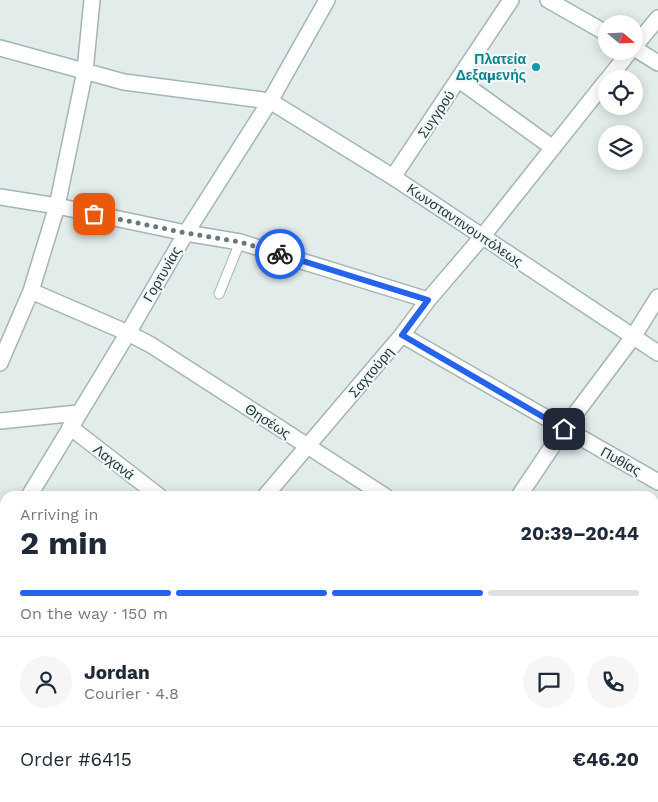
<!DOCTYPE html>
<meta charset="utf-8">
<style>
:root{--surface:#fff;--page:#f6f6f7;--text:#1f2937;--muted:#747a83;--line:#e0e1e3;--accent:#2563eb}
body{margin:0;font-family:"Work Sans",sans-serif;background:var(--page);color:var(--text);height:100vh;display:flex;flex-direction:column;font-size:19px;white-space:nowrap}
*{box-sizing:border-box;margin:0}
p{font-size:16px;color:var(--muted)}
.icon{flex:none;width:28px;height:28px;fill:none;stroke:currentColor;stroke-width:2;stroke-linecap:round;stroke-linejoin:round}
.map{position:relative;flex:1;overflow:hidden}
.drawer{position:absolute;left:0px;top:491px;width:659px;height:311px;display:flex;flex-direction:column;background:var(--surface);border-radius:15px 15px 0 0;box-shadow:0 2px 12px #0003}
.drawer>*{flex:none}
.needle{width:32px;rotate:109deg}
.controls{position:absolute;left:598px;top:15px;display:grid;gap:10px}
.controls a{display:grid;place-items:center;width:45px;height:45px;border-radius:50%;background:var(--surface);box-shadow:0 2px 12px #0003;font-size:25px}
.pin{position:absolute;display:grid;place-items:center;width:42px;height:42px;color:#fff;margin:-21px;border-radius:10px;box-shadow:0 2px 8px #0006}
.courier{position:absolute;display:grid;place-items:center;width:50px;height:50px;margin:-25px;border:4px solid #2563eb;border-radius:50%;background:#fff;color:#222;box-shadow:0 1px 6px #0007}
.headline em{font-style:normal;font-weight:700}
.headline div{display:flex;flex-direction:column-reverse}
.headline{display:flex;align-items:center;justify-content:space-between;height:85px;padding:0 20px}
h1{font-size:32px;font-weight:700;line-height:38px}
.bar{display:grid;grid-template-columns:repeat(4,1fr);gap:8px 5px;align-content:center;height:60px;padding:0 20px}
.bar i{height:6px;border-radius:4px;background:var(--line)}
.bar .selected{background:var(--accent)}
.bar p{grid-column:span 4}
.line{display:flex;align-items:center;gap:12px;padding:0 20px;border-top:1px solid var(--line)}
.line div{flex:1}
.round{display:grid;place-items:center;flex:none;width:52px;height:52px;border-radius:26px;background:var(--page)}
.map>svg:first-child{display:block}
</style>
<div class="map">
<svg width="658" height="802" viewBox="0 0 658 802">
<rect width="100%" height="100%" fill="#e2ecea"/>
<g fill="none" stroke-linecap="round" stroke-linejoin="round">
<!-- lane casing -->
<g stroke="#a5b4b2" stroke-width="11">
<path id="lane" d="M 219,294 L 240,242"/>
</g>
<!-- street casing -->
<g stroke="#a5b4b2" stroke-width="18">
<path id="street" d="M 634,47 L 658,18
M 608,79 L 630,51
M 459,80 L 553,148
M 393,177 L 511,0
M 186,233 L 240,242 L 428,300
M 31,291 L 128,333 L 151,345 L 385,496
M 402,335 L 658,482
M 0,363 L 31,291 L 57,206 L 85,71 L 92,0
M 0,421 L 78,413
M 70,427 L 159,496
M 265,496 L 402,335 L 428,300 L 482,237 L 606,81
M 519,496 L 564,429 L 633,337 L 658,297
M 654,709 L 658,714
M 225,798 L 234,802
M 18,802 L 21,798
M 123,802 L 123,798
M 315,802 L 317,798"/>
</g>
<!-- secondary casing -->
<g stroke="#a1b7b5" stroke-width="18">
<path id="secondary" d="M 548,0 L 606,33
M 0,48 L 124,82 L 270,101 L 393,177 L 658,353
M 634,48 L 658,63
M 0,197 L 57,206 L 186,233
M 29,496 L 128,333 L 186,233 L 270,101 L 327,0
M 0,545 L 5,537
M 654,596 L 658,590
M 521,802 L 524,798"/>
</g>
<!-- lane -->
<use href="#lane" stroke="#fff" stroke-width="9"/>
<!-- street -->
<use href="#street" stroke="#fff" stroke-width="15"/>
<!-- secondary -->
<use href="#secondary" stroke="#fff" stroke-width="15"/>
</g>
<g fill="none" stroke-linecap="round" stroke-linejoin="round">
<!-- done -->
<path stroke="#667a79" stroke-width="5" stroke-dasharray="0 9" d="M 94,214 L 186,233 L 240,242 L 280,254"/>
<!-- route -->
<path stroke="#2563eb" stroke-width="6" d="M 280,254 L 428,300 L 402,335 L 564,429"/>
</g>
<!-- markers -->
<circle fill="#0f9aa8" stroke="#f2f8f7" stroke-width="2" cx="536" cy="67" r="5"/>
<g text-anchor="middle" stroke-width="4.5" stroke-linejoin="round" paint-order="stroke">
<!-- culture labels -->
<g font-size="14" font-weight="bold" fill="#0d838f" stroke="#f2f8f7" text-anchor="end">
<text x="526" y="64">Πλατεία<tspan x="526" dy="16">Δεξαμενής</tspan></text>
</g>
<!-- street labels -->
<g font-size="14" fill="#233c3c" stroke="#f2f8f7">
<text transform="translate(436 114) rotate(-56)" y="5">Συγγρού</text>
<text transform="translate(465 225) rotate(34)" y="5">Κωνσταντινουπόλεως</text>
<text transform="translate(162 274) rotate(-60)" y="5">Γορτυνίας</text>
<text transform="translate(371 372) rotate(-50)" y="5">Σαχτούρη</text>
<text transform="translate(268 421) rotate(33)" y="5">Θησέως</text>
<text transform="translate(621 461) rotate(29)" y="5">Πυθίας</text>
<text transform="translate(114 462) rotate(38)" y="5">Λαχανά</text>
</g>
</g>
</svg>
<div class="controls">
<a><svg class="needle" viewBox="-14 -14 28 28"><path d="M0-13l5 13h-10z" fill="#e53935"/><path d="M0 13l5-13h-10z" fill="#747a83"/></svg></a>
<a><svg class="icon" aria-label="locate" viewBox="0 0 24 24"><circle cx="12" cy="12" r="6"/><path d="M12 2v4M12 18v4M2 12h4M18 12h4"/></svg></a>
<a><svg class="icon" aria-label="layers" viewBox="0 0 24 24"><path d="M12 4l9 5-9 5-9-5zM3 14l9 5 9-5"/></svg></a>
</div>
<div class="pin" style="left:94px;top:214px;background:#ea580c"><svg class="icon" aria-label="bag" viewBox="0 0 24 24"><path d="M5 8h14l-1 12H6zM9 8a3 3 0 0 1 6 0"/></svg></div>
<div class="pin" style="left:564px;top:429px;background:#1f2937"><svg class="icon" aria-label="home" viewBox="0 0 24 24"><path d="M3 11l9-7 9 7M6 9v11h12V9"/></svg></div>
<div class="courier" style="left:280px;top:254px"><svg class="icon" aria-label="bike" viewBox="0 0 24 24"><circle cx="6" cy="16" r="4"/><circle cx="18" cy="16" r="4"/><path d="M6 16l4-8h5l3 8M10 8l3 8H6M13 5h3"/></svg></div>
<section class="drawer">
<div class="headline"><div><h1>2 min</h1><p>Arriving in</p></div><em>20:39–20:44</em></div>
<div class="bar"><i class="selected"></i><i class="selected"></i><i class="selected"></i><i></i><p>On the way · 150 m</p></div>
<div class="line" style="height:90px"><a class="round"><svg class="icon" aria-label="person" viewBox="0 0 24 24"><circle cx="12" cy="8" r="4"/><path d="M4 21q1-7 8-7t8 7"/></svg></a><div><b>Jordan</b><p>Courier · 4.8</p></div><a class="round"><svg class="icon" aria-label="chat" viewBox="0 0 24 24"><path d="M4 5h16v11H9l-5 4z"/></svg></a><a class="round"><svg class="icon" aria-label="phone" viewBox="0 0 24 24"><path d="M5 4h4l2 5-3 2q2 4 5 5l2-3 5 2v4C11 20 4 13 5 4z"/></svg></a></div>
<div class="line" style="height:65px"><div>Order #6415</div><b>€46.20</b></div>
</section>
</div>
